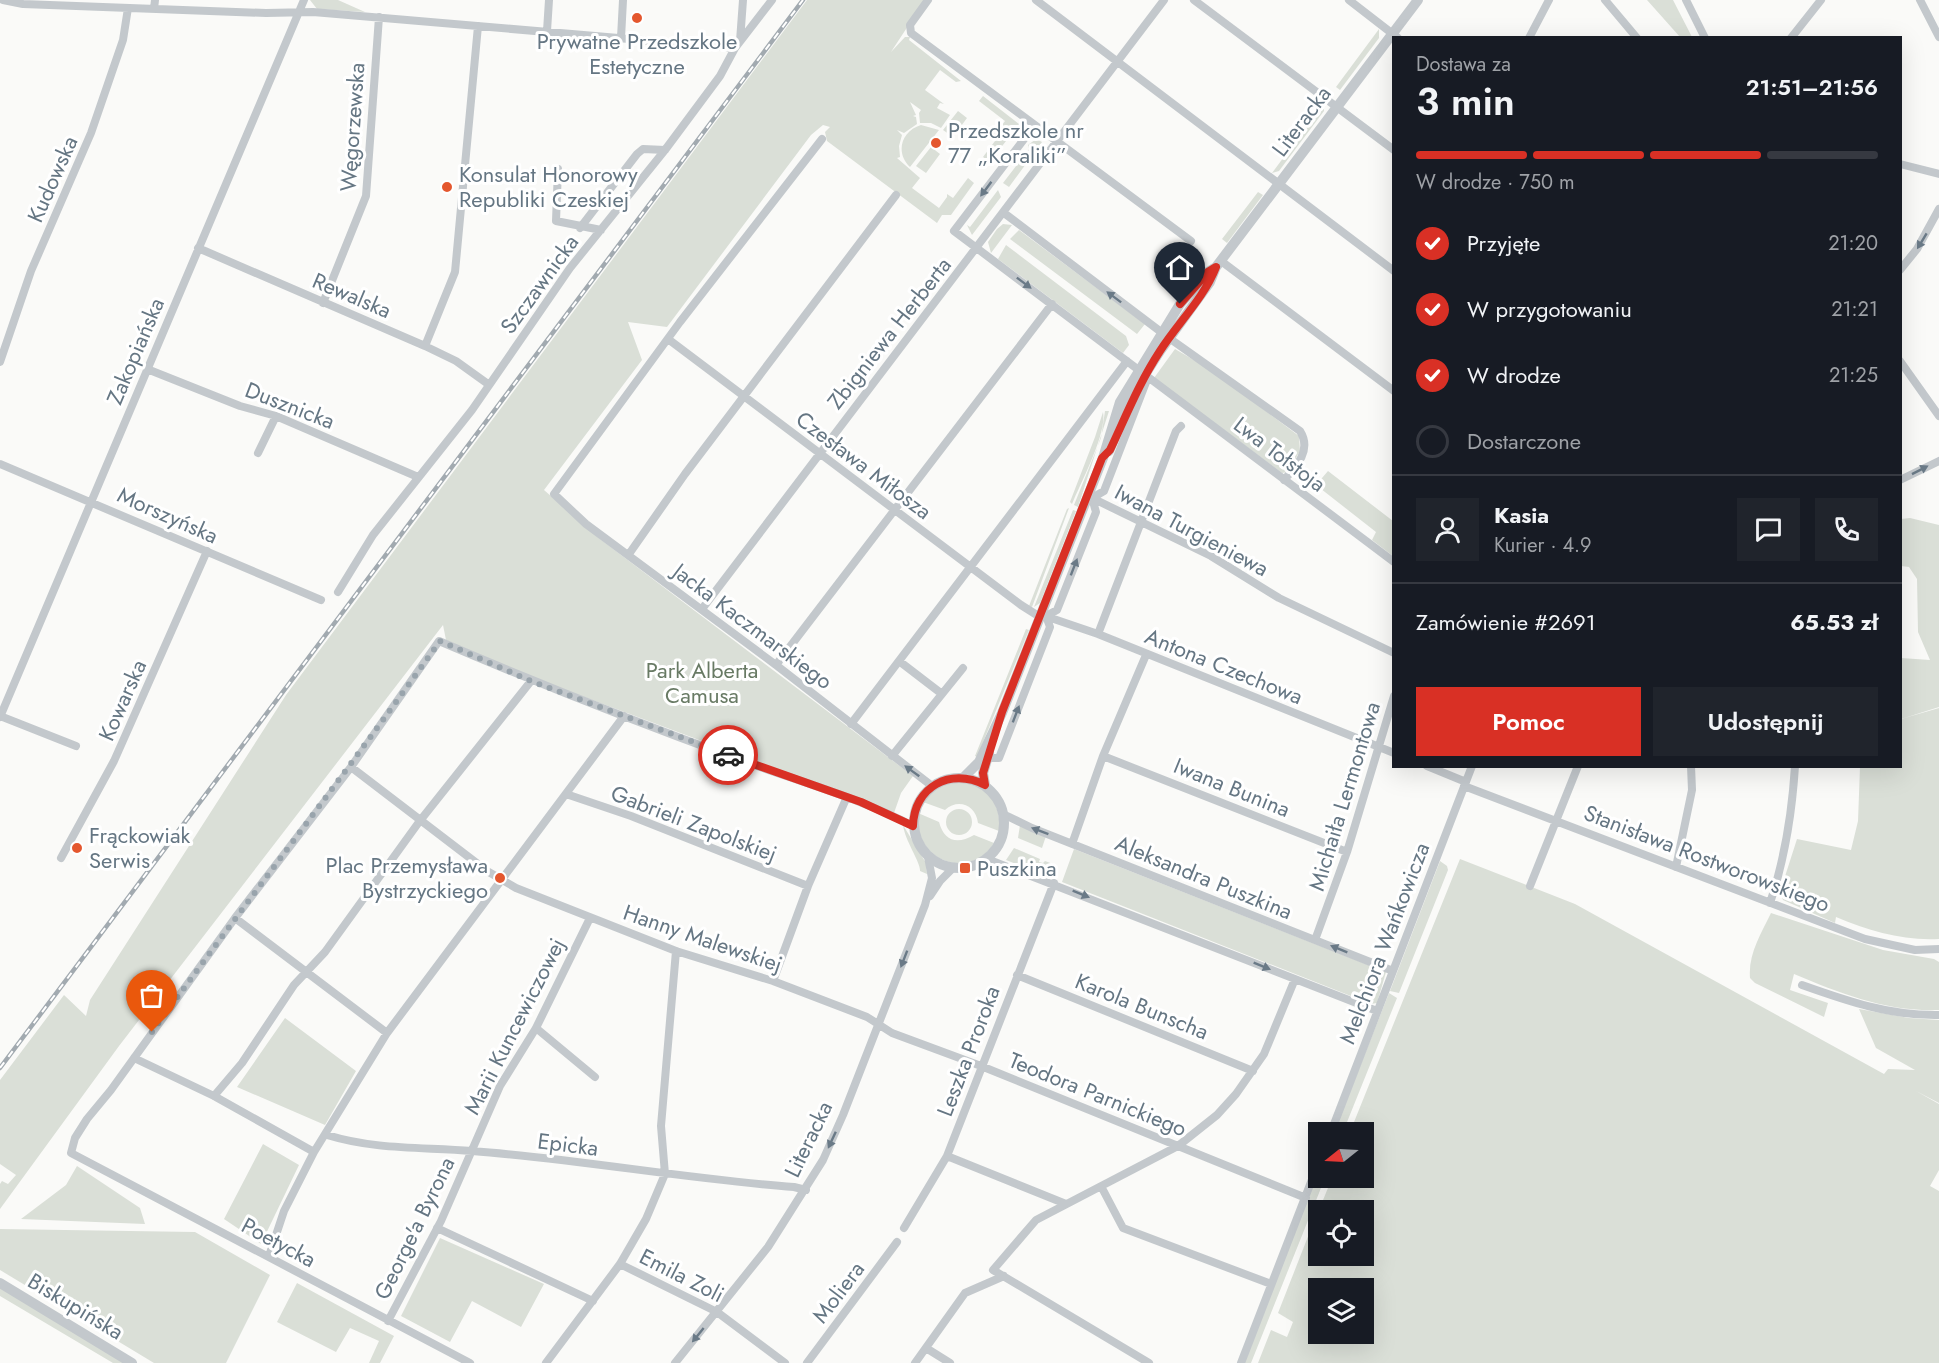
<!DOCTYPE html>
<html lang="pl">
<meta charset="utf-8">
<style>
:root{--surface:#171b24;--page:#20242c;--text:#f1f3f6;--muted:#9ea1a6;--line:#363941;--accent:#d93025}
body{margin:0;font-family:Jost,sans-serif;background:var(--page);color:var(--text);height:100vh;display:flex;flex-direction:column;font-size:22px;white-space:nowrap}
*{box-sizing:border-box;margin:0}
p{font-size:20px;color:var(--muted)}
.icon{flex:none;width:33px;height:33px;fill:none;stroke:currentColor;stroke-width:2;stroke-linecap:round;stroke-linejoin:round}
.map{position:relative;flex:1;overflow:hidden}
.side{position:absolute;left:1392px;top:36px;width:510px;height:732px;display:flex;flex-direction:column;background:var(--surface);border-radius:0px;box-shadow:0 6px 24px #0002}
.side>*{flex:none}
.needle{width:39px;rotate:252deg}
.fabs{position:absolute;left:1308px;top:1122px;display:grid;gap:12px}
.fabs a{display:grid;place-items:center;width:66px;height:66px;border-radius:0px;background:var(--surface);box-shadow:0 6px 24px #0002;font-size:30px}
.pin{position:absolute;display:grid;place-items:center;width:51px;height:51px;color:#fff;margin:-62px -26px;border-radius:50% 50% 50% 0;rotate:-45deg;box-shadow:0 0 6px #0007}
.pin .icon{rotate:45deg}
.courier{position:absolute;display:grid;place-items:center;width:60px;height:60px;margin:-30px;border:4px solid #d93025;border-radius:50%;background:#fff;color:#222;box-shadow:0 2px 8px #0007}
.summary em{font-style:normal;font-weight:600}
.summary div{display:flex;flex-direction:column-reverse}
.summary{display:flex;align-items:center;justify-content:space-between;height:102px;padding:0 24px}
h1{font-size:39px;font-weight:600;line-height:45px}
.bar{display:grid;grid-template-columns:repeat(4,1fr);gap:9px 6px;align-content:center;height:72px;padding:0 24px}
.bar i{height:8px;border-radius:4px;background:var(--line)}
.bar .selected{background:var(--accent)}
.bar p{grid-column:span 4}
.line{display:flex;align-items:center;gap:15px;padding:0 24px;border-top:2px solid var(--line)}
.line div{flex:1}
.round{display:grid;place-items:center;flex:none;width:63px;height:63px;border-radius:0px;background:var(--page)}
ol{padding:0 24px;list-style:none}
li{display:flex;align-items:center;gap:18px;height:66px}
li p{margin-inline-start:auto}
li .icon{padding:6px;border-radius:50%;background:var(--accent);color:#fff;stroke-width:4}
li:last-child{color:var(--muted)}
li i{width:33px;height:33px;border:3px solid var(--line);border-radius:50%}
.action{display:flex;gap:12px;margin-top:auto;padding:12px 24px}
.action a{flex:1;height:69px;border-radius:0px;background:var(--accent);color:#fff;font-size:24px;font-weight:600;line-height:69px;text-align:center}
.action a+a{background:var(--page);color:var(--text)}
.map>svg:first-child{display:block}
</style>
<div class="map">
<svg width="1939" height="1363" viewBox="0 0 1939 1363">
<rect width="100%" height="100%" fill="#fafaf8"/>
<!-- green -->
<path fill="#dadfd7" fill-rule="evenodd" d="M 310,0 L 338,0 L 365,12 L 317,9 Z
M 807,0 L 925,0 L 891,52 L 905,37 L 910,37 L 909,40 L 961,81 L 956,82 L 940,70 L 925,90 L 944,104 L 940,103 L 937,108 L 950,115 L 941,128 L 931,123 L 920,123 L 919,113 L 921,110 L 910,102 L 916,115 L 913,116 L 916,117 L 917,124 L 904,133 L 897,130 L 902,135 L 899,146 L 900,157 L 897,158 L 920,178 L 912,188 L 939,208 L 947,197 L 947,194 L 953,198 L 968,178 L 974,183 L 951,215 L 942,215 L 937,223 L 827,141 L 825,132 L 830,127 L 823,125 L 811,135 L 667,327 L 628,322 L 642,360 L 544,490 L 600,539 L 913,776 L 901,793 L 894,813 L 531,677 L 446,640 L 443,625 L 119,1046 L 0,1209 L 0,1184 L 2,1181 L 8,1184 L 16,1175 L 0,1164 L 0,1080 L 64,995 L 86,1016 L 90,1000 L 286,695 Z
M 1647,0 L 1673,0 L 1692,37 L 1680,37 Z
M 1379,29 L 1379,38 L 1340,90 L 1336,87 Z
M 983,96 L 1019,124 L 990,162 L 983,157 L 998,137 L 993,133 L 997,132 L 1005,121 L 979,101 Z
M 1324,103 L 1324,111 L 1279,171 L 1272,173 Z
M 958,111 L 967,118 L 953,137 L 943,130 Z
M 921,125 L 939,130 L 910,167 C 895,153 901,131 921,125 Z
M 1036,139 L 1042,142 L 1009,187 L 1003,183 L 1029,149 L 1028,145 Z
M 931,147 L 940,154 L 926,173 L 916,166 Z
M 998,190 L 1001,197 L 972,235 L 967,225 L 970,227 Z
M 1258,192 L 1263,195 L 1227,243 L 1222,239 Z
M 1003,224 L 1012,225 L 991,253 L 988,242 L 997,229 Z
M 1019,230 L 1145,324 L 1137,334 L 1010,239 Z
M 1006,245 L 1126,336 L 1129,345 L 1123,353 L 998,259 Z
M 1175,349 L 1211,370 L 1299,436 L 1300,451 L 1288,472 L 1282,473 L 1154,378 Z
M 1105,411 L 1109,411 L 1078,507 L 1074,505 L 1101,438 Z
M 1103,412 C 1107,434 1081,482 1072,504 L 1070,502 L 1095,437 Z
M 1328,471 L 1393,521 L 1393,556 L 1372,540 L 1376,532 L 1316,485 Z
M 1069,508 L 1032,607 L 1029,606 L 1067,509 Z
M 1073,510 L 1076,511 L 1040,603 L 1034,607 Z
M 1910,518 L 1939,525 L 1939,707 L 1901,719 L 1901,658 L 1930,660 L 1918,632 L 1917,579 L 1909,567 L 1901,566 L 1901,519 Z
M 1026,629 L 1029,630 L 977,757 L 975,756 Z
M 1939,708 L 1939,939 C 1903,941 1870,931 1836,917 L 1835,923 L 1783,900 L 1780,892 L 1797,839 L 1851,850 L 1858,821 L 1860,767 L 1900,766 L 1901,719 Z
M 961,781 C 988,784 1002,805 999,831 L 978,823 C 976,805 958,798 945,810 L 923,802 L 939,786 Z
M946 822a13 13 0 1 1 26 0a13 13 0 1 1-26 0Z
M 918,813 L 939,822 C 944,841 957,845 974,835 L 994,843 C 969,883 912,859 918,813 Z
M 903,825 L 926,863 L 927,874 L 920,871 C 921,863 905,841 903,825 Z
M 1020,825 L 1046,836 L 1042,848 L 1018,838 Z
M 1014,848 L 1040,859 L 1039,862 L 1043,863 L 1045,861 L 1053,864 L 1049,874 L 1046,876 L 1006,860 Z
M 1074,849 L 1386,972 L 1377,1003 L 1371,1004 L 1062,882 Z
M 1460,859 L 1575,904 L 1884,1074 L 1888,1069 L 1915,1070 L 1876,1048 L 1859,1009 L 1909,1018 L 1939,1020 L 1939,1103 L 1916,1091 L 1939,1104 L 1939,1170 L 1930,1186 L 1939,1191 L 1939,1363 L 1258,1363 L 1271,1330 L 1287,1337 L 1293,1322 L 1278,1313 L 1318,1211 L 1318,1256 L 1364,1256 L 1364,1210 L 1319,1210 L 1332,1178 L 1364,1178 L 1364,1132 L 1350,1132 ZM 1318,1288 L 1364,1288 L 1364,1334 L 1318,1334 Z
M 1440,861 L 1447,866 L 1448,870 L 1399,993 L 1390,991 Z
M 1771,913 L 1883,950 L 1934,959 L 1939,962 L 1939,1010 C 1887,1012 1842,994 1794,974 L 1790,990 L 1828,1003 L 1824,1017 L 1755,983 L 1750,978 C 1748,954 1761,934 1771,913 Z
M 1389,993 L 1397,998 L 1343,1132 L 1334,1132 Z
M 285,1018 L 356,1071 L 325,1125 L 237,1087 Z
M 263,1144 L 299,1165 L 261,1244 L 224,1219 Z
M 77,1166 L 140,1208 L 145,1224 L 21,1219 L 66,1185 Z
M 1318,1173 L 1318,1178 L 1325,1178 L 1251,1363 L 1244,1363 Z
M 0,1229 L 195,1232 L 270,1275 L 226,1363 L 154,1363 L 0,1270 Z
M 440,1238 L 544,1284 L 521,1327 L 472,1301 L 450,1342 L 401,1316 Z
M 297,1283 L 394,1336 L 380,1363 L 369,1363 L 379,1341 L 350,1328 L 336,1352 L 277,1322 Z
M 0,1287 L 126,1363 L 113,1363 L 0,1296 Z"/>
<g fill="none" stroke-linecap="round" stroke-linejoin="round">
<!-- minor -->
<path stroke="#c3c8cc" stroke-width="8" d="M 3,0 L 23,4 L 266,13 L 313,12 L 735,48
M 928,0 L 910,25 L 911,33 L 1191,241
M 1036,0 L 1394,271
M 1194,0 L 1394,150
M 1349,0 L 1398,38
M 1605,0 L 1637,38
M 1686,0 L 1705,38
M 1920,0 L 1939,37
M 154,9 L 155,0
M 547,31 L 549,0
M 621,38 L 623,0
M 1529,38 L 1549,0
M 1791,38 L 1821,0
M 740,41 L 743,0
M 1034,126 L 954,231 L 1394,562
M 822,139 L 680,322 L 554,494 L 586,524 L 776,665 L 932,786
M 1900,164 L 1939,174
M 558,169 L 556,221 L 601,230
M 1004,213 L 1169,338 L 1300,431 C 1312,450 1297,466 1284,480
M 580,228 L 637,154 L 643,149 L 665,150
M 198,248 L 425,346 L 456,361 L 488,384
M 1221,261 L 1394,391
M 1900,270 L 1917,249 L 1939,209
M 323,303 L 366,196 L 379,17
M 668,339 L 1021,605 L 1040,617
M 425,346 L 455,272 L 478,26
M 1900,361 L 1939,416
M 0,362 L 31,271 L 91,133 L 123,40 L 128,8
M 147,369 L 240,406 L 276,416 L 418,477
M 258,453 L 276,416
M 0,464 L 321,600
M 1900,480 L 1939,461
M 1090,497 L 1211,556 L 1279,598 L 1394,653
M 629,554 L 685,474 L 896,195
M 338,592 L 373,535 L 472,410 L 570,268 L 665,150 L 720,76 L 735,48 L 772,0
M 702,609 L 1164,0
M 1045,616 L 1098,634 L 1394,753
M 1098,634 L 1176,431 L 1181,426
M 899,661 L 942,694
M 776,665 L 1052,304
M 0,716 L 76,746
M 0,717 L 304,0
M 851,724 L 1127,361
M 892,756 L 963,668
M 1103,756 L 1347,852
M 988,758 L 999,758 L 1050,627 L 1046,616 L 1057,610 L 1096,512 L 1092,498 L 1104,491 L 1148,377
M 1427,766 L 1466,782
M 351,767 L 487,871 L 516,888 L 676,951 L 773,981 L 867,1017 L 892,1033 L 981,1066 L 1306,1198
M 1464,786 L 1865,939 L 1915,950 L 1939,949
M 566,794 L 631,816 L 808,886
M 1003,814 L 1032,828 L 1393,971
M 1072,844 L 1103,756 L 1146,655
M 61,858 L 114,761 L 207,551
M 987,859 L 1377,1011
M 1676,867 L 1692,790 L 1691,766
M 1530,886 L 1578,766
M 930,896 L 940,881 L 953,868
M 1770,903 C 1785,858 1792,814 1795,766
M 235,918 L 387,1033
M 1315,940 L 1347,852 L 1394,696
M 1017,975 L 1253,1071
M 773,981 L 808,886 L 846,799
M 1802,985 C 1847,1001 1890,1016 1939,1015
M 536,1028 L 595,1077
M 134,1058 L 214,1096 L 314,1152
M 214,1096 L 242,1063 L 294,985 L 325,952 L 419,822 L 531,681
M 1331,1132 L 1472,766
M 327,1135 C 376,1150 422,1147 472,1151 C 579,1159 686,1179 794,1187 L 806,1190
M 947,1156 L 1066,1204
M 1102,1188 L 1123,1228 L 1271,1284
M 437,1228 L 593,1301
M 904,1228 L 947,1156 L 1054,883
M 269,1256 L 284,1211 L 314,1152 L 387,1033 L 624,716
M 620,1264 L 717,1312 L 785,1363
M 388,1321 L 441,1221 L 500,1086 L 536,1028 L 590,918
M 926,1348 L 950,1363
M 470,1363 L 71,1153 L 75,1138 L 87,1119 L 111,1090 L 235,918 L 351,767 L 439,641 C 537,683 636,722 735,758 C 794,780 858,797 913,826
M 546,1363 L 620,1264 L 646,1219 L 665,1174 L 661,1126 L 676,951
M 675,1363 L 768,1247 L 823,1160 L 843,1115 L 925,905 L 932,878 L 928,857
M 807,1363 L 897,1242
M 915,1363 L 965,1293 L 1004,1276
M 1149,1363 L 993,1270 L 1036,1220 L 1178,1146 L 1217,1115 L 1236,1094 L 1264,1054 L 1295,979
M 1241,1363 L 1318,1164"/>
<!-- tertiary -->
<path stroke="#c3c8cc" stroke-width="10" d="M 1109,451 L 1137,387 L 1160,351 L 1210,282 L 1216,267 L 1418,0
M 964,777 L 979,762 L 1002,713 L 1103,458 L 1120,402 L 1180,304 L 1208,272 L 1216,267
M914 823a45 45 0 1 1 90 0a45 45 0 1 1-90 0Z
M 985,785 L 983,773 L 989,753
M 0,1283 L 132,1363"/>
<!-- rail casing -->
<g stroke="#a2aab0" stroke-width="4.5">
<path id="rail" d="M 0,1068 L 803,0"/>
</g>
<!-- rail -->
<use href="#rail" stroke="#fff" stroke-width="2" stroke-dasharray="7" stroke-linecap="butt"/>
</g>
<!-- one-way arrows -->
<defs><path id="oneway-solid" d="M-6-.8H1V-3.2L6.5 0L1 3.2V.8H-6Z" transform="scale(1.5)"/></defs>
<g fill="#6a7a87">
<use href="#oneway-solid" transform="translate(986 189) rotate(127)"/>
<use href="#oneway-solid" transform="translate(1922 241) rotate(121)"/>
<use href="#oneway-solid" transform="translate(1024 283) rotate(37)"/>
<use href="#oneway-solid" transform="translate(1114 297) rotate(-143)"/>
<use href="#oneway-solid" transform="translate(1920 470) rotate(-27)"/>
<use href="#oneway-solid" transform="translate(1074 567) rotate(-69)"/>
<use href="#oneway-solid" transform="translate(1016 714) rotate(-69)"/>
<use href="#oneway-solid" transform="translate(912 771) rotate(-144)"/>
<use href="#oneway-solid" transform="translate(1040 831) rotate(-159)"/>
<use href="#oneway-solid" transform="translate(1081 894) rotate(22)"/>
<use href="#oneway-solid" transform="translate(1339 949) rotate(-158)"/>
<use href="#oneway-solid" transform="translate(904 959) rotate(111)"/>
<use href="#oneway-solid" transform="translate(1262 966) rotate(22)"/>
<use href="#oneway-solid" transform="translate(832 1140) rotate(115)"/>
<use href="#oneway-solid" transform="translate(698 1335) rotate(129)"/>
</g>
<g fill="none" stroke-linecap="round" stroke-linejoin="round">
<!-- done -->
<path stroke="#99a4ac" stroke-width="6" stroke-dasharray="0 10.8" d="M 152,1032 C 247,901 346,773 440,641 L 531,681 L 728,755"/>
<!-- route -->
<path stroke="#d93025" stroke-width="8" d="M 728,755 L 861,802 L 913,826 C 914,787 950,767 985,785 L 983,773 L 1002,712 L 1102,458 L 1110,450 C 1126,416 1139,383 1160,351 C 1178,323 1204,298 1216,267 L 1208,272 L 1180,304"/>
</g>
<!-- markers -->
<g fill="#e4572e" stroke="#fff" stroke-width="2">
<circle cx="637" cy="18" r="6"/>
<circle cx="936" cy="143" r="6"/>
<circle cx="447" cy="187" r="6"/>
<circle cx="77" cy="848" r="6"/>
<rect x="959" y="862" width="12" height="12" rx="3"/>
<circle cx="500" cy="878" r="6"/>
</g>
<g text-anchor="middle" stroke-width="6" stroke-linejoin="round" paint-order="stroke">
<!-- poi labels -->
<g font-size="22" fill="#657683" stroke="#fff" text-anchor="start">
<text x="637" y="49" text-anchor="middle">Prywatne Przedszkole<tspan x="637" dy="25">Estetyczne</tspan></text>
<text x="948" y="138">Przedszkole nr<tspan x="948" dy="25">77 „Koraliki”</tspan></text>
<text x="459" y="182">Konsulat Honorowy<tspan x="459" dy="25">Republiki Czeskiej</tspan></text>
<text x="89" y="843">Frąckowiak<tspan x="89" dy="25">Serwis</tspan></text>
<text x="488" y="873" text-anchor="end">Plac Przemysława<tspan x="488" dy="25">Bystrzyckiego</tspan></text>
<text x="977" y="876">Puszkina</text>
</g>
<!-- street labels -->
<g font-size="22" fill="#657683" stroke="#fff">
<text transform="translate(1301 121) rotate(-53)" y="8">Literacka</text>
<text transform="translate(352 127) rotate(-86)" y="8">Węgorzewska</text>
<text transform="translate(52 179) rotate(-66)" y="8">Kudowska</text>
<text transform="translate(539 284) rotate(-54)" y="8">Szczawnicka</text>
<text transform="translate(352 295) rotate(23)" y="8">Rewalska</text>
<text transform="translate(889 333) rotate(-52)" y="8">Zbigniewa Herberta</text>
<text transform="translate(135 351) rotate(-67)" y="8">Zakopiańska</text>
<text transform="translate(290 405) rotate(21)" y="8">Dusznicka</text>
<text transform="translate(1280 454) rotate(37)" y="8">Lwa Tołstoja</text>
<text transform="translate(864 465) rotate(37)" y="8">Czesława Miłosza</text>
<text transform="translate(168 515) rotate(24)" y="8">Morszyńska</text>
<text transform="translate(1192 530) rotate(28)" y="8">Iwana Turgieniewa</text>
<text transform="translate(753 626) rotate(37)" y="8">Jacka Kaczmarskiego</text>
<text transform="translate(1224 666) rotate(22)" y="8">Antona Czechowa</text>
<text transform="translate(122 700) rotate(-66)" y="8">Kowarska</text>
<text transform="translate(1232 787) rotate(22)" y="8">Iwana Bunina</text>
<text transform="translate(1344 796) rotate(-73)" y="8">Michaiła Lermontowa</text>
<text transform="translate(694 823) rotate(21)" y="8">Gabrieli Zapolskiej</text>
<text transform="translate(1707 858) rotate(21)" y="8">Stanisława Rostworowskiego</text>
<text transform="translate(1204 877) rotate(22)" y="8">Aleksandra Puszkina</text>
<text transform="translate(703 938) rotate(19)" y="8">Hanny Malewskiej</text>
<text transform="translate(1384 943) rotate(-69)" y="8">Melchiora Wańkowicza</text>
<text transform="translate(1142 1006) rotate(22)" y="8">Karola Bunscha</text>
<text transform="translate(514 1026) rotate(-63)" y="8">Marii Kuncewiczowej</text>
<text transform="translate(968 1051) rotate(-69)" y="8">Leszka Proroka</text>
<text transform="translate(1098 1094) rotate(22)" y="8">Teodora Parnickiego</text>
<text transform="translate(808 1139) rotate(-64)" y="8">Literacka</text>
<text transform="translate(568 1144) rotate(7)" y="8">Epicka</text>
<text transform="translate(414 1228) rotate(-64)" y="8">George'a Byrona</text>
<text transform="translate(279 1242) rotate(28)" y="8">Poetycka</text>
<text transform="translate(682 1275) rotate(27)" y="8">Emila Zoli</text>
<text transform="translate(838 1292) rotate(-53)" y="8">Moliera</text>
<text transform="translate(76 1306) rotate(31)" y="8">Biskupińska</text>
</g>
<!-- park labels -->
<g font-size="22" fill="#687a64" stroke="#fff">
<text x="702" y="678">Park Alberta<tspan x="702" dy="25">Camusa</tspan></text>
</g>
</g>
</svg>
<div class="fabs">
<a><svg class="needle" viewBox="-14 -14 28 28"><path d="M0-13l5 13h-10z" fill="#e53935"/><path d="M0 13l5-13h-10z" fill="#9ea1a6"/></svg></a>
<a><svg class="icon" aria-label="locate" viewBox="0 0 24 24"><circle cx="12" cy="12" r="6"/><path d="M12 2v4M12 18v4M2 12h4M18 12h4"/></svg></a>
<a><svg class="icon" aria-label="layers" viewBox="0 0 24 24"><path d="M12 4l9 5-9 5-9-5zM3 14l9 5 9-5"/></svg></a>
</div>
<div class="pin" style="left:152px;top:1032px;background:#ea580c"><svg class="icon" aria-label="bag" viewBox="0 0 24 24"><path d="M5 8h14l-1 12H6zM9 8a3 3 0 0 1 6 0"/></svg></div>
<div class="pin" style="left:1180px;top:304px;background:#1f2937"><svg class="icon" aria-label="home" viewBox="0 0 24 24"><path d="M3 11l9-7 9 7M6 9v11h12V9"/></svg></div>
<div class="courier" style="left:728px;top:755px"><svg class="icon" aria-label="car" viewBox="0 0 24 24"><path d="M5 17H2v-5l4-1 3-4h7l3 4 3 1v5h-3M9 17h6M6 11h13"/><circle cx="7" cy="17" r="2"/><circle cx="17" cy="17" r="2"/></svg></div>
<section class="side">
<div class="summary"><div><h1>3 min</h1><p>Dostawa za</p></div><em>21:51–21:56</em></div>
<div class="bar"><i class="selected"></i><i class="selected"></i><i class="selected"></i><i></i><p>W drodze · 750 m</p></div>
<ol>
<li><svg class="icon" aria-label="check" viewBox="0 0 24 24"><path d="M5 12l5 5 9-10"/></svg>Przyjęte<p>21:20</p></li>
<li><svg class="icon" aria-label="check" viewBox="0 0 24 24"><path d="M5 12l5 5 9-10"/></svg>W przygotowaniu<p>21:21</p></li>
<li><svg class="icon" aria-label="check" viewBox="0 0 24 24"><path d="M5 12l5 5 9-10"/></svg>W drodze<p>21:25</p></li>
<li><i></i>Dostarczone</li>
</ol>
<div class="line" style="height:108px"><a class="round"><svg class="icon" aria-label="person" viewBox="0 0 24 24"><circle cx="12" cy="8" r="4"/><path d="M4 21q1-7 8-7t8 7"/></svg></a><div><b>Kasia</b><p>Kurier · 4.9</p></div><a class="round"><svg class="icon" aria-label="chat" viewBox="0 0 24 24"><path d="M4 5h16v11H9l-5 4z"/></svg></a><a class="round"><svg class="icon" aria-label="phone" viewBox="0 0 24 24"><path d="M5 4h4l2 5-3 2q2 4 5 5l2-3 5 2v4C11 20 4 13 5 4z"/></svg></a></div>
<div class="line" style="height:78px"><div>Zamówienie #2691</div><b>65.53 zł</b></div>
<div class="action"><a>Pomoc</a><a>Udostępnij</a></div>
</section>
</div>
